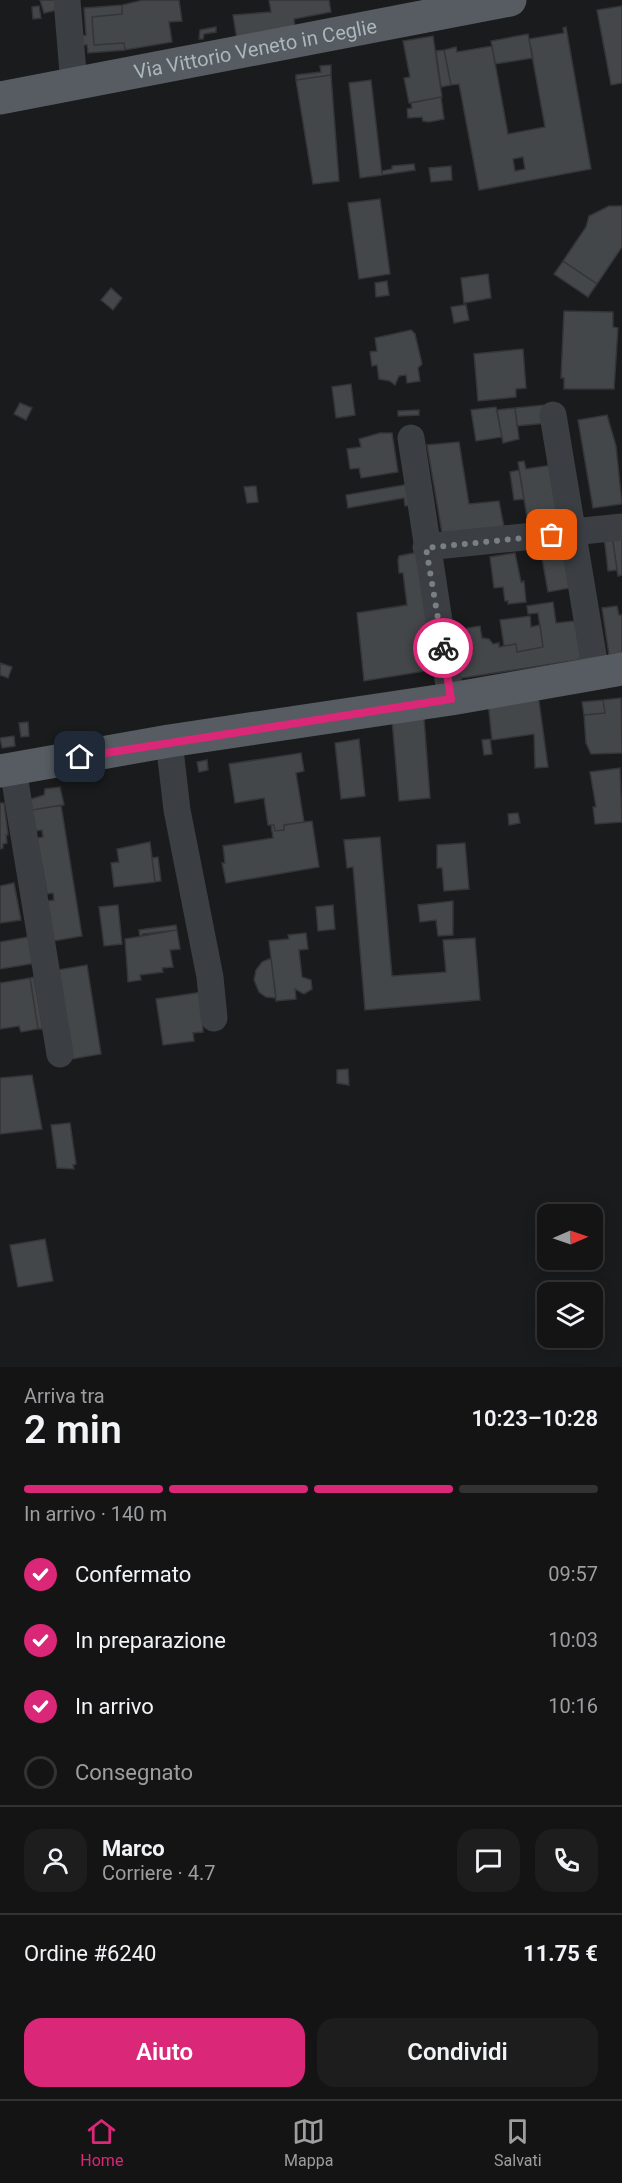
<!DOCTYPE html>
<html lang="it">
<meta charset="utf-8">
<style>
:root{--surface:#141415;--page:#1d1d1e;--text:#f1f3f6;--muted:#9d9ea0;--line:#333334;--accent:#db2777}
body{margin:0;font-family:Roboto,sans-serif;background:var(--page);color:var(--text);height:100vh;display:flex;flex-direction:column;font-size:22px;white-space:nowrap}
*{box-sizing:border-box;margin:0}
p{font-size:20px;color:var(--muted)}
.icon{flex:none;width:33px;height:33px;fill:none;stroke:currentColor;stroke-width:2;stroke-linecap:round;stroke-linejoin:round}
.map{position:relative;height:1367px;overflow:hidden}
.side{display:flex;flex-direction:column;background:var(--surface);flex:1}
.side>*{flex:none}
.needle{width:39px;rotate:88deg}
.tools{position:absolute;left:537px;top:1204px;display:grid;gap:12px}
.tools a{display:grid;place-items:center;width:66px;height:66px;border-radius:12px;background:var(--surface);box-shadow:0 3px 15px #0003,0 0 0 2px var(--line);font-size:30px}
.pin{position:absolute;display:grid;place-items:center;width:51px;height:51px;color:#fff;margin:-26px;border-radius:12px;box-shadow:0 3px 9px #0006}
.courier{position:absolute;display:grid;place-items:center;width:60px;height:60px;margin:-30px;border:4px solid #db2777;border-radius:50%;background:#fff;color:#222;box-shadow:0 2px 8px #0007}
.head em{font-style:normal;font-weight:600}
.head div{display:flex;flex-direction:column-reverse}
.head{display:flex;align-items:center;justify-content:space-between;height:102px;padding:0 24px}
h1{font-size:39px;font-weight:600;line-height:45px}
.bar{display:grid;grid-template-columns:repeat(4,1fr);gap:9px 6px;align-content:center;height:72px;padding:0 24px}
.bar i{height:8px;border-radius:4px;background:var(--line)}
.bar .active{background:var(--accent)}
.bar p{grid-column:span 4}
.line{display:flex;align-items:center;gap:15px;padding:0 24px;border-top:2px solid var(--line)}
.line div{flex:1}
.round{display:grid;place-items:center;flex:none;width:63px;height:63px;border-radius:18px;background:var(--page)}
ol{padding:0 24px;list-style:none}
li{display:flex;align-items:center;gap:18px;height:66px}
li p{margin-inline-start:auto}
li .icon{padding:6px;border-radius:50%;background:var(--accent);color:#fff;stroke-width:4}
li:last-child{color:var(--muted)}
li i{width:33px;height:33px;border:3px solid var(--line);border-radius:50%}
.cta{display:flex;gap:12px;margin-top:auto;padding:12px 24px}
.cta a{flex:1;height:69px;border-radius:18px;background:var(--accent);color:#fff;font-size:24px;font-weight:600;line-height:69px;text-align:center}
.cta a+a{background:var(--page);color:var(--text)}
.menu{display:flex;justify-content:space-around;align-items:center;height:84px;border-top:2px solid var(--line);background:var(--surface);font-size:16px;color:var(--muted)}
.menu a{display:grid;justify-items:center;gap:3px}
.menu .active{color:var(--accent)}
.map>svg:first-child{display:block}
</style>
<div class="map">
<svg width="622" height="1367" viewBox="0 0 622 1367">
<rect width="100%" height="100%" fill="#1a1b1c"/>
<!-- building -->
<path fill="#444749" stroke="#343538" stroke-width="1.5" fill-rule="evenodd" d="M 40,0 L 55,0 L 57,10 L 44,13 Z
M 143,0 L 179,0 L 182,21 L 169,22 L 172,42 L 125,50 L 124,43 L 94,45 L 92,17 L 122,14 L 122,5 Z
M 269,0 L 329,0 L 331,12 L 294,19 L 295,28 L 237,40 L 233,15 L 271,12 Z
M 122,5 L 122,14 L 92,17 L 94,45 L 124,43 L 125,50 L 88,53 L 87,45 L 80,45 L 79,36 L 86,35 L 84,8 Z
M 39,6 L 41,18 L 33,19 L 32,7 Z
M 622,6 L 622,83 L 611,85 L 597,10 Z
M 216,27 L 216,32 L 204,34 L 203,39 L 199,39 L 200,30 Z
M 566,27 L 591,169 L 479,190 L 459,84 L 451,85 L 444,50 L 456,47 L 457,52 L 492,46 L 508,134 L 545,127 L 529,39 L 564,33 L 563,28 ZM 523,157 L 525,169 L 515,171 L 513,159 Z
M 528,34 L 533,58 L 495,64 L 491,41 Z
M 433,36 L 442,97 L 409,103 L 404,78 L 410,77 L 403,41 Z
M 444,50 L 451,85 L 441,87 L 436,51 Z
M 331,65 L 331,75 L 296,80 L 296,75 L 321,72 L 320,66 Z
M 331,75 L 339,181 L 313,184 L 296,80 Z
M 371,80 L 382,175 L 360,178 L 349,83 Z
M 441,97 L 444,119 L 429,122 L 423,121 L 422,117 L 408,118 L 407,109 L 412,108 L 411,103 Z
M 414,164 L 415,170 L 382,175 L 382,171 L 392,169 L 392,166 Z
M 451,166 L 452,180 L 431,182 L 429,168 Z
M 380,199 L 390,274 L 359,279 L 348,203 Z
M 609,206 L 622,206 L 622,247 L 597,284 L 563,261 L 586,227 L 589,216 Z
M 563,261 L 597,284 L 588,297 L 554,274 Z
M 488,274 L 491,298 L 464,303 L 461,278 Z
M 387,281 L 389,295 L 376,297 L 375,283 Z
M 111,288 L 122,298 L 113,310 L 101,300 Z
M 464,305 L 466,305 L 469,320 L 454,323 L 451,307 Z
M 564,311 L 613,312 L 613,327 L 618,328 L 614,389 L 564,389 L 564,378 L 561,378 Z
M 411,330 L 415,334 L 422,364 L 418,368 L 420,381 L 407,383 L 406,375 L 399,376 L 395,385 L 390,381 L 379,379 L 377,365 L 372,366 L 370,352 L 377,351 L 375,338 Z
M 523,349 L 526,388 L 516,389 L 516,397 L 478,401 L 474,354 Z
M 351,384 L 355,415 L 336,418 L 332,387 Z
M 20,403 L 32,408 L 26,420 L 14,414 Z
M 544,405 L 547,423 L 517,426 L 515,408 Z
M 496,407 L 502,437 L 476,441 L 471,410 Z
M 515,408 L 519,439 L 503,443 L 497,410 Z
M 419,410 L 419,415 L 398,416 L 398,411 Z
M 607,415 L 616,446 L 622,504 L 593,508 L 578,420 Z
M 380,433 L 392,433 L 398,472 L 361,478 L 359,468 L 350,469 L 347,449 L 361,447 L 359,439 Z
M 459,442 L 469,504 L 499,501 L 505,532 L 443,539 L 427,445 Z
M 524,461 L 526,469 L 552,465 L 562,525 L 529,529 L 518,462 Z
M 519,470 L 524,499 L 514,500 L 510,472 Z
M 409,484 L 412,505 L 405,506 L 404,498 L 348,508 L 346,495 Z
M 256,486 L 258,502 L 247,503 L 244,487 Z
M 622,534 L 622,575 L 618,576 L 612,535 Z
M 612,535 L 617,570 L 608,571 L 604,536 Z
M 562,543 L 570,588 L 548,592 L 540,547 Z
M 419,552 L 438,669 L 364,681 L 357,613 L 407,605 L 403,573 L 399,573 L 398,560 L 399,556 Z
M 515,553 L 521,582 L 524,581 L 526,602 L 508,604 L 508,601 L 505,601 L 503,587 L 494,588 L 490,557 Z
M 553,602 L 556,623 L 574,621 L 585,659 L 456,679 L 449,631 L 480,626 L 482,638 L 489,639 L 493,644 L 499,643 L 499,647 L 516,644 L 517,652 L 543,647 L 538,613 L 528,614 L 527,606 Z
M 617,606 L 619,615 L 622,615 L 622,653 L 609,655 L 602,608 Z
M 530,616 L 531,627 L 540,625 L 543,647 L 517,652 L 516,644 L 504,646 L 500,620 Z
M 0,663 L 12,667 L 8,678 L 0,675 Z
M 538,694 L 548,767 L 535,768 L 534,734 L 492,740 L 488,702 Z
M 621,698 L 622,753 L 591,754 L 586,743 L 584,715 L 605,713 L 603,700 Z
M 603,700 L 605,713 L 584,715 L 582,702 Z
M 424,718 L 430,798 L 399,801 L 392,720 Z
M 28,722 L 29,736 L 21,737 L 19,723 Z
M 14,736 L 15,746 L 2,748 L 0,738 Z
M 359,739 L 365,796 L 341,799 L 335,743 Z
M 490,739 L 492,754 L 484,755 L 482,740 Z
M 301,753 L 304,771 L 296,773 L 304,822 L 284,825 L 284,830 L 275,831 L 274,825 L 268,825 L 264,798 L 235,803 L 229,764 Z
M 207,760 L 208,770 L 199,772 L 197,762 Z
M 620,768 L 622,822 L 595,824 L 593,807 L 596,807 L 590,772 Z
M 60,787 L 64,805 L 32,810 L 28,800 L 44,795 L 45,789 Z
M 0,803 L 4,803 L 8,835 L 6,835 L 7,843 L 3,844 L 3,848 L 0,849 Z
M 61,805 L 82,936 L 54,941 L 47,901 L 54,900 L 53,893 L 47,894 L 37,838 L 43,837 L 42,830 L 36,831 L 32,810 Z
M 518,813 L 520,823 L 509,825 L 508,814 Z
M 312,821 L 319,867 L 226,883 L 222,863 L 225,863 L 223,846 L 273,838 L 271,825 L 274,825 L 275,831 L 284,830 L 284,825 Z
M 380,837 L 392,976 L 446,972 L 443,940 L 475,938 L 480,1000 L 365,1010 L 353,867 L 347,868 L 344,840 Z
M 150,842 L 155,882 L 114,887 L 111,863 L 119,862 L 117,849 Z
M 465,843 L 469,889 L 444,891 L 442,868 L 437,868 L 437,845 Z
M 158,857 L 161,881 L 155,882 L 152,858 Z
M 14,883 L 21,920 L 0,923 L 0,886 Z
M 453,901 L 453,935 L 438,936 L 436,920 L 420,922 L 418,905 Z
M 118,905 L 122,944 L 104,946 L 99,907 Z
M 333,905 L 335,929 L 318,931 L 316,907 Z
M 176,925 L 177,930 L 143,934 L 140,937 L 139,930 Z
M 177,930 L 180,949 L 170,950 L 173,967 L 162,968 L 163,972 L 140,975 L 141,980 L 128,982 L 125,939 Z
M 306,933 L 308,949 L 299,950 L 302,977 L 311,980 L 312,989 L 304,994 L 295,989 L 296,999 L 276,1001 L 269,941 L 289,939 L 288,935 Z
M 28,937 L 42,962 L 0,969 L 0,942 Z
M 271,958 L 276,998 L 266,997 L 259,992 L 254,980 L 256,970 L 262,962 Z
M 87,965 L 101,1054 L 72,1059 L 57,970 Z
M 34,977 L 43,1029 L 38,1029 L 30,978 Z
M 30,978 L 38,1029 L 21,1032 L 19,1026 L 0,1029 L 0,983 Z
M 202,992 L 203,1032 L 193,1033 L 194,1041 L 163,1045 L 156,999 Z
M 348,1069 L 349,1085 L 337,1083 L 337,1070 Z
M 32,1075 L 42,1129 L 0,1134 L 0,1078 Z
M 70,1123 L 76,1164 L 73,1165 L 74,1169 L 57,1168 L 51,1125 Z
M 45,1239 L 53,1281 L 18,1287 L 10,1245 Z"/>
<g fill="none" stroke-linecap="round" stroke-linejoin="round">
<!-- minor -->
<path stroke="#3b3e42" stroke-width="27" d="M 67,0 L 74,85
M 553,415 L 596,673
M 411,438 L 451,699
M 426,547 L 622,527
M 169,741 L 177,810 L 210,977 L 214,1018
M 13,769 L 60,1054"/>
<!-- major -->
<g stroke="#565c61" stroke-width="33">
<path id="s1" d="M 0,98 L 510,0"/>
<path d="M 0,771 L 169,741 L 451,699 L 622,669"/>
</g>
</g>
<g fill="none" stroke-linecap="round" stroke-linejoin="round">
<!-- done -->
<path stroke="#798084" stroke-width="6" stroke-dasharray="0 10.8" d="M 443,648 L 426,548 L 552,535"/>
<!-- route -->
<path stroke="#db2777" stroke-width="8" d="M 80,757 L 451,699 L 443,648"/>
</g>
<g text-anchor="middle" stroke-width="4.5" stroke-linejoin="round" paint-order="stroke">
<!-- street labels -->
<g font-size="20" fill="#acb7bc" stroke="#151617">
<text dy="7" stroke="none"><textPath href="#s1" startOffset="260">Via Vittorio Veneto in Ceglie</textPath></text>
</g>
</g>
</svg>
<div class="tools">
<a><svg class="needle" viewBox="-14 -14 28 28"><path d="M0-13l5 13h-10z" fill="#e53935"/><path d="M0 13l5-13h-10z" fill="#9d9ea0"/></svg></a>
<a><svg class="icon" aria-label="layers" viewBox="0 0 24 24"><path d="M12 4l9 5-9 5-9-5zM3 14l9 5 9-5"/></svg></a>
</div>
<div class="pin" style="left:552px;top:535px;background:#ea580c"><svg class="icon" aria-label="bag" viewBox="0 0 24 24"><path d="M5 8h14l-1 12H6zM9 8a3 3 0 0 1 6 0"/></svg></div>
<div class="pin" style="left:80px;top:757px;background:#1f2937"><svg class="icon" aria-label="home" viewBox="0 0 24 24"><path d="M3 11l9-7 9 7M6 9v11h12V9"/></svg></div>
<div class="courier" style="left:443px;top:648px"><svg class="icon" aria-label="bike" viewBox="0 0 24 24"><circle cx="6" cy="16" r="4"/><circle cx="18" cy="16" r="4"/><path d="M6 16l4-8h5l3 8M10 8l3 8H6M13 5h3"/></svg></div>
</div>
<section class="side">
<div class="head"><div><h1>2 min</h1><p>Arriva tra</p></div><em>10:23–10:28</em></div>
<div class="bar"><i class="active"></i><i class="active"></i><i class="active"></i><i></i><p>In arrivo · 140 m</p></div>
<ol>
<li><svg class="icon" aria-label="check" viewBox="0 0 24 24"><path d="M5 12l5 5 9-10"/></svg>Confermato<p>09:57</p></li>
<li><svg class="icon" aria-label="check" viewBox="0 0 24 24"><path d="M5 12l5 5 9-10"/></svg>In preparazione<p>10:03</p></li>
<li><svg class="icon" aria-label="check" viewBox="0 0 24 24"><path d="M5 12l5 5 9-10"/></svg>In arrivo<p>10:16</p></li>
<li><i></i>Consegnato</li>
</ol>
<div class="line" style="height:108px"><a class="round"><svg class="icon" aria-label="person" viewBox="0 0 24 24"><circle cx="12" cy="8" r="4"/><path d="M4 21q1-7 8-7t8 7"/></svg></a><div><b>Marco</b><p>Corriere · 4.7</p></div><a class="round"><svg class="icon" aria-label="chat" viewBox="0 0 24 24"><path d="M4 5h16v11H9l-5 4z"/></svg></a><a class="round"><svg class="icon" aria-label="phone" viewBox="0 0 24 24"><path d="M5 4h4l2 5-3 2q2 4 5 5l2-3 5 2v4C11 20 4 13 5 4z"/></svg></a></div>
<div class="line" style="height:78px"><div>Ordine #6240</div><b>11.75 €</b></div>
<div class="cta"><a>Aiuto</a><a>Condividi</a></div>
</section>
<nav class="menu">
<a class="active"><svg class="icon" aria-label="home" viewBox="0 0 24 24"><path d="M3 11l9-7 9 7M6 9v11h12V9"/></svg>Home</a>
<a><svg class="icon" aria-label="map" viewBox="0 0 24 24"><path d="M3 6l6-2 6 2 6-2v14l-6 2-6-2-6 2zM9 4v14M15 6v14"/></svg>Mappa</a>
<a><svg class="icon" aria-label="saved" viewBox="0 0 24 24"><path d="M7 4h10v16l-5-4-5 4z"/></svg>Salvati</a>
</nav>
